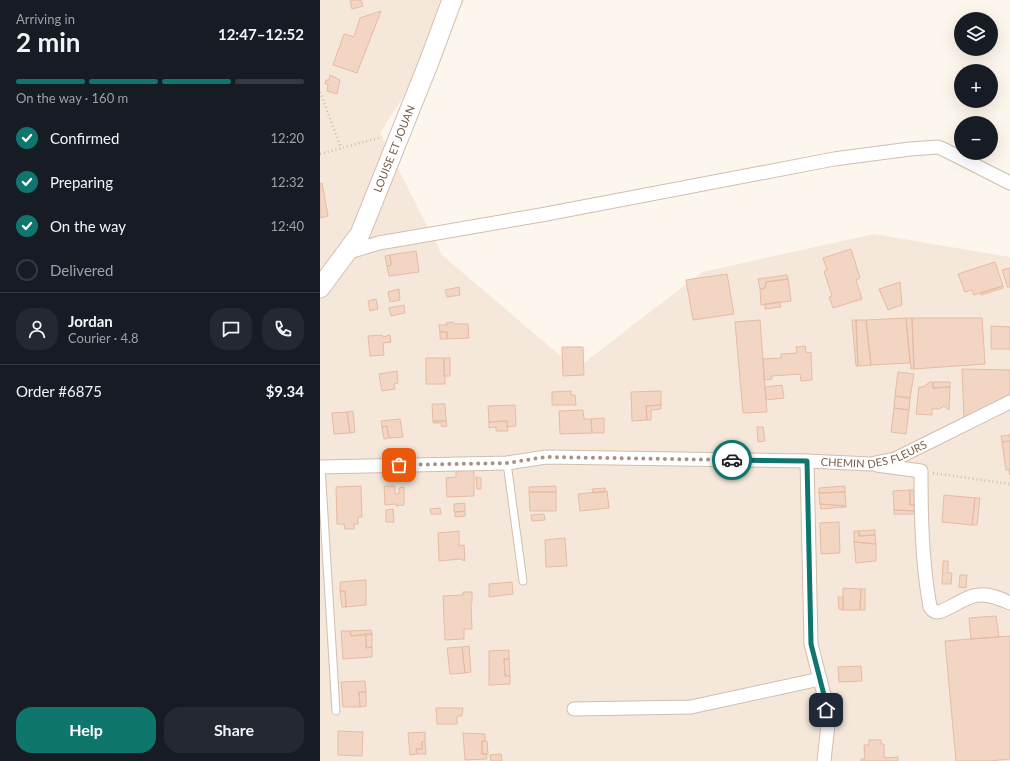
<!DOCTYPE html>
<meta charset="utf-8">
<style>
:root{--surface:#171b24;--page:#242831;--text:#f1f3f6;--muted:#9ea1a6;--line:#363941;--accent:#0f766e}
body{margin:0;font-family:Lato,sans-serif;background:var(--page);color:var(--text);height:100vh;display:flex;flex-direction:column;font-size:15px;white-space:nowrap}
*{box-sizing:border-box;margin:0}
p{font-size:13px;color:var(--muted)}
.icon{flex:none;width:22px;height:22px;fill:none;stroke:currentColor;stroke-width:2;stroke-linecap:round;stroke-linejoin:round}
.map{position:relative;flex:1;overflow:hidden}
.side{display:flex;flex-direction:column;background:var(--surface);width:320px}
.side>*{flex:none}
.controls{position:absolute;left:634px;top:12px;display:grid;gap:8px}
.controls a{display:grid;place-items:center;width:44px;height:44px;border-radius:50%;background:var(--surface);box-shadow:0 4px 16px #0002;font-size:20px}
.pin{position:absolute;display:grid;place-items:center;width:34px;height:34px;color:#fff;margin:-17px;border-radius:8px;box-shadow:0 2px 6px #0006}
.courier{position:absolute;display:grid;place-items:center;width:40px;height:40px;margin:-20px;border:3px solid #0f766e;border-radius:50%;background:#fff;color:#222;box-shadow:0 1px 5px #0007}
.headline em{font-style:normal;font-weight:700}
.headline div{display:flex;flex-direction:column-reverse}
.headline{display:flex;align-items:center;justify-content:space-between;height:68px;padding:0 16px}
h1{font-size:26px;font-weight:700;line-height:30px}
.bar{display:grid;grid-template-columns:repeat(4,1fr);gap:6px 4px;align-content:center;height:48px;padding:0 16px}
.bar i{height:5px;border-radius:3px;background:var(--line)}
.bar .current{background:var(--accent)}
.bar p{grid-column:span 4}
.line{display:flex;align-items:center;gap:10px;padding:0 16px;border-top:1px solid var(--line)}
.line div{flex:1}
.round{display:grid;place-items:center;flex:none;width:42px;height:42px;border-radius:16px;background:var(--page)}
ol{padding:0 16px;list-style:none}
li{display:flex;align-items:center;gap:12px;height:44px}
li p{margin-inline-start:auto}
li .icon{padding:4px;border-radius:50%;background:var(--accent);color:#fff;stroke-width:4}
li:last-child{color:var(--muted)}
li i{width:22px;height:22px;border:2px solid var(--line);border-radius:50%}
.cta{display:flex;gap:8px;margin-top:auto;padding:8px 16px}
.cta a{flex:1;height:46px;border-radius:16px;background:var(--accent);color:#fff;font-size:16px;font-weight:700;line-height:46px;text-align:center}
.cta a+a{background:var(--page);color:var(--text)}
main{display:flex;flex:1;min-height:0}
.map>svg:first-child{display:block}
</style>
<main>
<section class="side">
<div class="headline"><div><h1>2 min</h1><p>Arriving in</p></div><em>12:47–12:52</em></div>
<div class="bar"><i class="current"></i><i class="current"></i><i class="current"></i><i></i><p>On the way · 160 m</p></div>
<ol>
<li><svg class="icon" aria-label="check" viewBox="0 0 24 24"><path d="M5 12l5 5 9-10"/></svg>Confirmed<p>12:20</p></li>
<li><svg class="icon" aria-label="check" viewBox="0 0 24 24"><path d="M5 12l5 5 9-10"/></svg>Preparing<p>12:32</p></li>
<li><svg class="icon" aria-label="check" viewBox="0 0 24 24"><path d="M5 12l5 5 9-10"/></svg>On the way<p>12:40</p></li>
<li><i></i>Delivered</li>
</ol>
<div class="line" style="height:72px"><a class="round"><svg class="icon" aria-label="person" viewBox="0 0 24 24"><circle cx="12" cy="8" r="4"/><path d="M4 21q1-7 8-7t8 7"/></svg></a><div><b>Jordan</b><p>Courier · 4.8</p></div><a class="round"><svg class="icon" aria-label="chat" viewBox="0 0 24 24"><path d="M4 5h16v11H9l-5 4z"/></svg></a><a class="round"><svg class="icon" aria-label="phone" viewBox="0 0 24 24"><path d="M5 4h4l2 5-3 2q2 4 5 5l2-3 5 2v4C11 20 4 13 5 4z"/></svg></a></div>
<div class="line" style="height:52px"><div>Order #6875</div><b>$9.34</b></div>
<div class="cta"><a>Help</a><a>Share</a></div>
</section>
<div class="map">
<svg width="690" height="761" viewBox="0 0 690 761">
<rect width="100%" height="100%" fill="#fdf6ec"/>
<!-- residential -->
<path fill="#f5e8da" d="M 0,0 L 145,0 L 60,133 L 122,255 L 256,369 L 382,272 L 554,234 L 690,257 L 690,761 L 0,761 Z"/>
<!-- building -->
<path fill="#f3d5c3" stroke="#e6bba3" d="M 34,0 L 41,0 L 43,6 L 32,9 L 30,1 Z
M 61,11 L 37,73 L 13,65 L 24,34 L 34,37 L 40,18 Z
M 10,75 L 20,80 L 17,94 L 7,91 L 8,84 L 5,84 L 6,80 L 9,80 Z
M 2,183 L 8,216 L 0,218 L 0,184 Z
M 531,249 L 540,278 L 536,280 L 542,299 L 513,308 L 509,297 L 512,296 L 504,271 L 507,270 L 503,258 Z
M 96,251 L 99,272 L 69,276 L 67,266 L 71,265 L 70,255 Z
M 70,255 L 71,265 L 67,266 L 65,256 Z
M 675,262 L 683,286 L 654,295 L 652,290 L 645,292 L 638,274 Z
M 690,268 L 690,287 L 688,288 L 682,270 Z
M 407,274 L 414,314 L 373,320 L 366,280 Z
M 467,275 L 468,279 L 446,282 L 445,288 L 440,289 L 438,279 Z
M 468,279 L 471,301 L 441,305 L 440,289 L 445,288 L 446,282 Z
M 580,282 L 582,305 L 568,310 L 559,289 Z
M 683,286 L 683,288 L 661,295 L 661,293 Z
M 139,287 L 140,295 L 127,297 L 125,290 Z
M 79,289 L 80,300 L 70,302 L 68,292 Z
M 56,299 L 58,309 L 50,311 L 48,301 Z
M 460,302 L 461,307 L 445,309 L 445,304 Z
M 84,305 L 85,313 L 71,316 L 69,308 Z
M 586,318 L 590,363 L 551,365 L 546,320 Z
M 586,318 L 592,318 L 594,369 L 591,369 Z
M 592,318 L 662,318 L 665,364 L 594,369 Z
M 440,320 L 447,412 L 423,413 L 415,322 Z
M 532,320 L 536,320 L 538,366 L 536,366 Z
M 536,320 L 546,320 L 551,365 L 538,366 Z
M 133,322 L 134,324 L 148,324 L 149,338 L 127,339 L 127,332 L 120,332 L 119,325 L 127,325 L 126,323 Z
M 671,326 L 690,327 L 690,349 L 671,349 Z
M 120,332 L 127,332 L 127,339 L 120,339 Z
M 62,335 L 63,337 L 70,335 L 71,342 L 63,343 L 64,355 L 50,356 L 48,336 Z
M 485,346 L 486,353 L 491,352 L 492,380 L 481,381 L 480,374 L 451,376 L 452,379 L 444,380 L 443,359 L 461,358 L 461,354 L 477,353 L 476,347 Z
M 242,347 L 263,347 L 264,375 L 243,376 Z
M 106,358 L 124,358 L 125,384 L 106,384 Z
M 124,358 L 130,358 L 130,376 L 124,376 Z
M 642,369 L 690,370 L 690,397 L 644,420 Z
M 77,371 L 78,383 L 74,384 L 75,389 L 62,391 L 59,374 Z
M 578,372 L 594,374 L 590,398 L 575,396 Z
M 610,382 L 613,382 L 613,388 L 630,387 L 629,410 L 624,406 L 619,409 L 612,409 L 612,415 L 596,414 L 599,387 L 603,387 Z
M 613,382 L 630,382 L 630,387 L 613,388 Z
M 462,385 L 464,398 L 446,400 L 445,387 Z
M 251,391 L 251,395 L 255,395 L 256,405 L 232,405 L 232,392 Z
M 341,391 L 341,405 L 326,406 L 327,420 L 312,421 L 311,392 Z
M 575,396 L 590,398 L 589,410 L 574,408 Z
M 112,404 L 125,404 L 126,421 L 113,421 Z
M 195,405 L 196,426 L 187,427 L 187,421 L 169,422 L 168,406 Z
M 341,405 L 341,409 L 331,410 L 331,420 L 327,420 L 326,406 Z
M 574,408 L 589,410 L 586,434 L 571,432 Z
M 263,410 L 264,419 L 271,419 L 272,433 L 240,434 L 239,411 Z
M 33,411 L 35,432 L 30,433 L 27,412 Z
M 27,412 L 30,433 L 14,434 L 12,413 Z
M 284,418 L 284,433 L 272,433 L 271,419 Z
M 80,419 L 83,437 L 69,438 L 67,426 L 62,427 L 61,421 Z
M 113,421 L 126,421 L 127,426 L 122,427 L 121,423 L 113,423 Z
M 187,421 L 188,431 L 176,431 L 176,427 L 169,428 L 169,422 Z
M 67,426 L 69,438 L 64,439 L 62,427 Z
M 437,427 L 443,427 L 445,441 L 438,442 Z
M 690,435 L 690,441 L 682,442 L 681,436 Z
M 690,441 L 690,475 L 689,470 L 686,470 L 682,442 Z
M 154,470 L 154,496 L 127,497 L 126,478 L 136,477 L 136,471 Z
M 156,477 L 161,478 L 161,489 L 157,489 Z
M 41,486 L 42,517 L 38,517 L 38,524 L 34,524 L 34,529 L 25,529 L 24,524 L 17,524 L 16,487 Z
M 64,486 L 75,486 L 75,494 L 79,494 L 79,488 L 84,487 L 84,505 L 76,506 L 76,504 L 65,505 Z
M 236,486 L 236,492 L 209,492 L 209,487 Z
M 525,486 L 525,492 L 499,493 L 499,488 Z
M 285,488 L 285,492 L 273,493 L 272,489 Z
M 590,490 L 594,490 L 594,505 L 590,505 Z
M 590,490 L 590,505 L 594,505 L 595,511 L 574,510 L 573,491 Z
M 287,491 L 289,508 L 260,511 L 258,494 Z
M 209,492 L 236,492 L 236,511 L 210,511 Z
M 525,492 L 526,506 L 500,504 L 499,493 Z
M 624,495 L 655,498 L 652,525 L 622,522 Z
M 655,498 L 660,498 L 657,525 L 652,525 Z
M 145,503 L 145,511 L 134,512 L 134,504 Z
M 500,504 L 526,506 L 526,507 L 501,509 Z
M 120,508 L 121,514 L 111,514 L 110,509 Z
M 73,509 L 74,522 L 66,522 L 66,510 Z
M 574,510 L 595,511 L 595,514 L 574,514 Z
M 145,511 L 145,516 L 135,517 L 135,512 Z
M 224,514 L 225,520 L 212,521 L 211,515 Z
M 519,522 L 520,553 L 501,554 L 500,523 Z
M 555,530 L 555,535 L 539,536 L 539,531 Z
M 139,531 L 139,546 L 144,545 L 145,561 L 140,559 L 119,561 L 118,533 Z
M 534,531 L 539,531 L 539,536 L 555,535 L 556,544 L 534,542 Z
M 245,538 L 247,566 L 226,567 L 225,540 Z
M 534,542 L 556,544 L 556,561 L 536,563 Z
M 623,561 L 628,561 L 628,573 L 632,573 L 631,584 L 622,584 Z
M 640,575 L 647,575 L 646,588 L 639,587 Z
M 46,580 L 46,605 L 26,607 L 25,591 L 20,591 L 20,582 Z
M 192,582 L 193,594 L 169,597 L 169,584 Z
M 523,588 L 541,589 L 540,610 L 523,610 Z
M 541,589 L 545,589 L 545,610 L 540,610 Z
M 20,591 L 25,591 L 26,607 L 22,607 Z
M 143,592 L 152,592 L 152,603 L 151,604 L 152,629 L 144,629 L 144,639 L 125,640 L 123,596 L 143,595 Z
M 518,597 L 523,597 L 523,610 L 519,609 Z
M 676,616 L 679,637 L 651,639 L 649,618 Z
M 51,630 L 52,634 L 31,636 L 30,631 Z
M 21,631 L 30,631 L 31,636 L 46,634 L 46,648 L 52,647 L 52,657 L 23,659 Z
M 46,634 L 52,634 L 52,647 L 46,648 Z
M 690,636 L 690,759 L 669,761 L 636,761 L 625,641 Z
M 149,646 L 151,672 L 145,673 L 142,647 Z
M 142,647 L 145,673 L 130,674 L 127,648 Z
M 189,650 L 189,659 L 184,659 L 185,676 L 190,676 L 190,684 L 169,685 L 169,651 Z
M 184,659 L 189,659 L 190,676 L 185,676 Z
M 541,666 L 542,681 L 519,682 L 518,667 Z
M 45,681 L 46,692 L 39,692 L 40,707 L 23,707 L 21,682 Z
M 39,692 L 46,692 L 46,706 L 40,707 Z
M 116,708 L 143,708 L 142,716 L 137,716 L 137,724 L 117,724 Z
M 18,731 L 43,732 L 42,756 L 18,755 Z
M 105,732 L 105,741 L 102,742 L 102,749 L 96,749 L 97,754 L 90,755 L 88,733 Z
M 143,733 L 165,734 L 165,741 L 162,741 L 162,754 L 166,754 L 167,759 L 145,760 Z
M 549,740 L 561,740 L 561,744 L 564,744 L 564,758 L 578,757 L 578,761 L 541,761 L 541,759 L 545,759 L 544,745 L 549,745 Z
M 105,741 L 106,754 L 97,754 L 96,749 L 102,749 L 102,742 Z
M 162,741 L 167,741 L 168,754 L 162,754 Z
M 181,754 L 182,761 L 171,761 L 170,755 Z"/>
<g fill="none" stroke-linecap="round" stroke-linejoin="round">
<!-- lane casing -->
<g stroke="#d1beb0" stroke-width="9">
<path id="lane" d="M 187,463 L 203,581
M 1,466 L 16,711"/>
</g>
<!-- street casing -->
<g stroke="#d1beb0" stroke-width="15">
<g id="street">
<path d="M 26,253 L 59,243 L 221,215 L 514,159 L 590,149 L 618,147 L 623,149 L 690,183"/>
<path d="M 487,461 L 491,644 L 504,695 L 508,724 L 504,761"/>
<path d="M 557,465 L 601,471 C 601,517 602,562 610,607 C 612,610 614,612 617,612 C 627,612 645,595 660,595 C 670,594 681,599 690,603"/>
<path id="s1" d="M 0,467 L 187,463 L 226,457 L 487,461 L 550,464 L 575,459 L 690,402"/>
<path d="M 254,709 L 371,707 L 500,679"/>
</g>
</g>
<!-- secondary casing -->
<g stroke="#d6c0b0" stroke-width="21">
<g id="secondary">
<path id="s2" d="M 0,288 L 40,234 L 109,62 L 132,0"/>
</g>
</g>
<!-- path -->
<path stroke="#d9b8a5" stroke-width="2.5" stroke-dasharray="1 3" stroke-linecap="butt" d="M 0,92 L 21,148
M 0,154 L 62,137
M 613,473 L 690,484"/>
<!-- lane -->
<use href="#lane" stroke="#fff" stroke-width="7"/>
<!-- street -->
<use href="#street" stroke="#fff" stroke-width="13"/>
<!-- secondary -->
<use href="#secondary" stroke="#fff" stroke-width="19"/>
</g>
<g fill="none" stroke-linecap="round" stroke-linejoin="round">
<!-- done -->
<path stroke="#a89285" stroke-width="4" stroke-dasharray="0 7.2" d="M 79,465 L 187,463 L 226,457 L 412,460"/>
<!-- route -->
<path stroke="#0f766e" stroke-width="5" d="M 412,460 L 487,461 L 491,644 L 504,695 L 506,710"/>
</g>
<g text-anchor="middle" stroke-width="3" stroke-linejoin="round" paint-order="stroke">
<!-- street labels -->
<g font-size="11" fill="#7a5c4d" stroke="#fffaf3">
<text dy="4" stroke="none"><textPath href="#s2" startOffset="159">LOUISE ET JOUAN</textPath></text>
<text dy="4" stroke="none"><textPath href="#s1" startOffset="556">CHEMIN DES FLEURS</textPath></text>
</g>
</g>
</svg>
<div class="controls">
<a><svg class="icon" aria-label="layers" viewBox="0 0 24 24"><path d="M12 4l9 5-9 5-9-5zM3 14l9 5 9-5"/></svg></a>
<a>+</a>
<a>−</a>
</div>
<div class="pin" style="left:79px;top:465px;background:#ea580c"><svg class="icon" aria-label="bag" viewBox="0 0 24 24"><path d="M5 8h14l-1 12H6zM9 8a3 3 0 0 1 6 0"/></svg></div>
<div class="pin" style="left:506px;top:710px;background:#1f2937"><svg class="icon" aria-label="home" viewBox="0 0 24 24"><path d="M3 11l9-7 9 7M6 9v11h12V9"/></svg></div>
<div class="courier" style="left:412px;top:460px"><svg class="icon" aria-label="car" viewBox="0 0 24 24"><path d="M5 17H2v-5l4-1 3-4h7l3 4 3 1v5h-3M9 17h6M6 11h13"/><circle cx="7" cy="17" r="2"/><circle cx="17" cy="17" r="2"/></svg></div>
</div>
</main>
